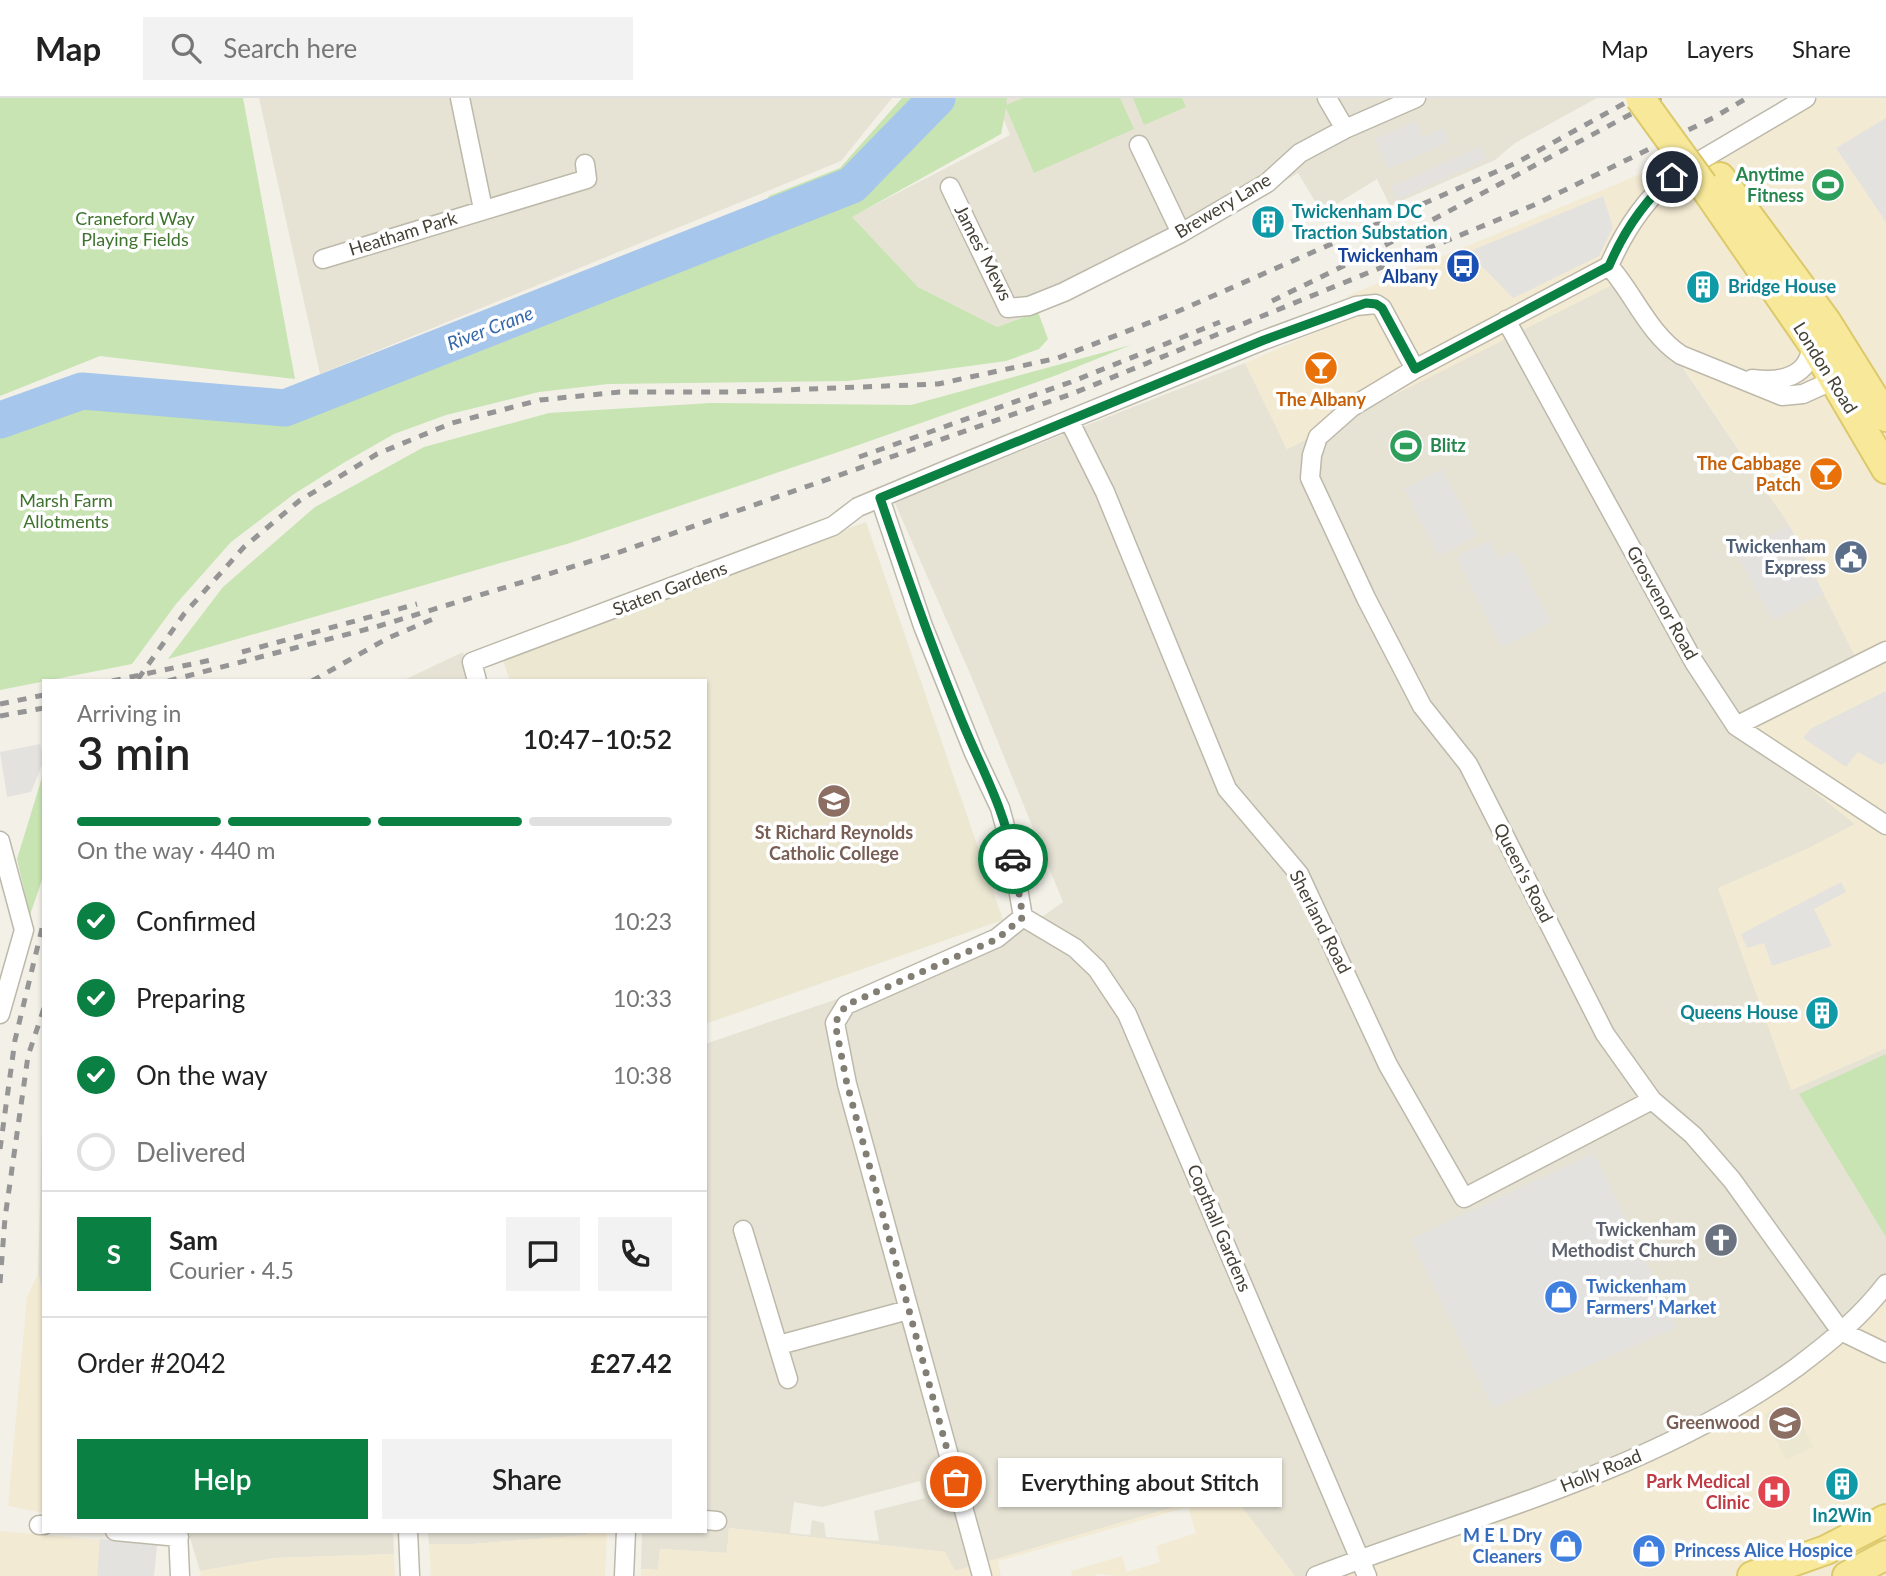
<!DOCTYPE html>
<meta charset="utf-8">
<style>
:root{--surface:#fff;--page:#f2f2f2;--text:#222;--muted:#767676;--line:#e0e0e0;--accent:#0b8043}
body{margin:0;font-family:Lato,sans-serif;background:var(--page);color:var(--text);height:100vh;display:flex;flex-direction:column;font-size:26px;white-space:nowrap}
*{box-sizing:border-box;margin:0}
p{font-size:23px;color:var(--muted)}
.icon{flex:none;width:38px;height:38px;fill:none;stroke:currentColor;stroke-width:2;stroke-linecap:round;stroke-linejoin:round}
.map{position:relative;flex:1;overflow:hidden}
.details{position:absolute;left:42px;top:581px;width:665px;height:854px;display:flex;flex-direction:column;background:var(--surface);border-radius:0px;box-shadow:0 2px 5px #0004}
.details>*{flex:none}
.pin{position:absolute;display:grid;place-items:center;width:60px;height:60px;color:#fff;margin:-30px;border:4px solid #fff;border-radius:50%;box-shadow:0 2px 7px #0007}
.courier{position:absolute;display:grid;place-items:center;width:70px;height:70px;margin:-35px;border:5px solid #0b8043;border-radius:50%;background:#fff;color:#222;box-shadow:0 2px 9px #0007}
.bubble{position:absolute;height:49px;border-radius:0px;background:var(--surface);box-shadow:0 2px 5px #0004;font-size:23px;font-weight:600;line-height:49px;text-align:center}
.head em{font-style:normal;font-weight:600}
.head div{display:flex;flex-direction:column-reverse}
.head{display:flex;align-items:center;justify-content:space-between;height:119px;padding:0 35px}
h1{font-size:46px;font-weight:600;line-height:52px}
.bar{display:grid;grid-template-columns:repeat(4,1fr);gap:10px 7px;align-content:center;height:84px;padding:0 35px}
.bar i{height:9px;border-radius:5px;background:var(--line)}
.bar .selected{background:var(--accent)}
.bar p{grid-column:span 4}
.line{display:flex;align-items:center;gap:18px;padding:0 35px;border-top:2px solid var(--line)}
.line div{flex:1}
.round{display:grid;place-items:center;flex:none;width:74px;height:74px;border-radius:0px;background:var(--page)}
ol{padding:0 35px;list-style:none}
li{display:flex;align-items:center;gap:21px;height:77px}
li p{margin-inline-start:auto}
li .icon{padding:7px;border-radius:50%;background:var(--accent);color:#fff;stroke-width:4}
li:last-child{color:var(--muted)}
li i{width:38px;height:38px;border:4px solid var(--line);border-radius:50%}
.action{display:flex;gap:14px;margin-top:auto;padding:14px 35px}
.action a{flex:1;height:80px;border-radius:0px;background:var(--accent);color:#fff;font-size:28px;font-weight:600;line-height:80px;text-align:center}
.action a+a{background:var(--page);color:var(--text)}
header{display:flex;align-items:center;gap:42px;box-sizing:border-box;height:98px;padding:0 35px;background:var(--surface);border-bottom:2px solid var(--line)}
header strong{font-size:33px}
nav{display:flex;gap:38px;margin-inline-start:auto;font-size:24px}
.search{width:490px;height:63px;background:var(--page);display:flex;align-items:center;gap:18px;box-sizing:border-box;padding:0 24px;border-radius:0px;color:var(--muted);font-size:26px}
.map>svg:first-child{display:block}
</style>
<header>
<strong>Map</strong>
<div class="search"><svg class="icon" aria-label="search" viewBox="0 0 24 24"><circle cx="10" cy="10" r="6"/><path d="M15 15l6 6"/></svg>Search here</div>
<nav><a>Map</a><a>Layers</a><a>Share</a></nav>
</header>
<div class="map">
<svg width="1886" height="1478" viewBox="0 0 1886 1478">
<rect width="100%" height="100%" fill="#f2f0e7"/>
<!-- residential -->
<path fill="#e6e3d5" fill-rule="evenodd" d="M 259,0 L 892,0 L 841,63 L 320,276 Z
M 1005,0 L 1597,0 L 1515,45 L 1495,62 L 1390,108 L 1377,81 L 1322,115 L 1298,75 L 1159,159 L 1054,207 L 997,229 L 918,189 L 851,119 L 1010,37 L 997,4 Z
M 1623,181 L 1788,425 L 1862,572 L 1856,726 L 1811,749 L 1791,992 L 1886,950 L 1886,1191 L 1840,1241 L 1667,1342 L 1307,1478 L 1295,1478 L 1229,1393 L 955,1473 L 945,1454 L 729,1430 L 727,1455 L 660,1451 L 658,1472 L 641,1471 L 642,1433 L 705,1433 L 705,946 L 1008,843 L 1063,804 L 972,580 L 894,403 L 1245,265 L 1287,351 ZM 920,1383 L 925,1400 L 874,1413 L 879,1443 L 826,1439 L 824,1425 L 812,1422 L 810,1437 L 790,1435 L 794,1404 L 822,1409 Z
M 463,554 L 470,583 L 402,583 Z
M 44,963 L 44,1198 L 38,1176 Z
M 188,1433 L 393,1433 L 394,1456 L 275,1460 L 200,1473 Z
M 428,1433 L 587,1433 L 587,1437 L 472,1446 L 429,1446 Z"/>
<!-- commercial -->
<path fill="#f3ead3" d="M 1813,0 L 1886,0 L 1886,950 L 1791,992 L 1718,790 L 1811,749 L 1855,726 L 1739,635 L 1862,572 L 1788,425 L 1624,181 L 1287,351 L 1245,265 L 1356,217 L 1347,198 L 1655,70 L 1668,90 Z
M 38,1176 L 44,1198 L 44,1415 L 8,1408 L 27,1199 Z
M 1886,1191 L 1886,1478 L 1307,1478 L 1667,1342 L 1762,1292 Z
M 1229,1393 L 1295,1478 L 1118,1478 L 1096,1476 L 1096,1478 L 1072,1478 L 1071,1473 L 1122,1458 L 1127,1474 L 1160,1464 L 1156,1448 L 1196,1435 L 1188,1409 L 998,1463 L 1001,1478 L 641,1478 L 641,1471 L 658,1472 L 660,1451 L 727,1455 L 729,1430 L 945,1454 L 955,1473 Z
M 0,1433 L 157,1447 L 154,1478 L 0,1478 Z
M 587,1433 L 607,1433 L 605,1478 L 431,1478 L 429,1446 L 472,1446 L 587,1437 Z
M 394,1456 L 395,1478 L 201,1478 L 200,1473 L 275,1460 Z"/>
<!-- education -->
<path fill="#ebe7d1" d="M 866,424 L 1003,822 L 705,926 L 705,583 L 510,583 L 502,559 Z
M 1792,1304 L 1813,1349 L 1786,1362 L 1764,1317 Z"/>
<!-- green -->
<path fill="#c7e4b2" d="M 0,0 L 243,0 L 295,281 L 100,258 L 0,298 Z
M 902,0 L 1007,0 L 1006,7 L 1023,0 L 1120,0 L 1134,31 L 1034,75 L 1006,10 L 1001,36 L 852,119 L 918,189 L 997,229 L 1038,214 L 1048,241 L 1039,251 L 1006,263 L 918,275 L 847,283 L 608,286 L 539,294 L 446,317 L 394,336 L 345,364 L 294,396 L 231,444 L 176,506 L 132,566 L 0,592 L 0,335 L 75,309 L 289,318 L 751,132 L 769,98 L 840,70 Z
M 1133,0 L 1182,0 L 1186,9 L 1144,27 Z
M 1131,247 L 1057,277 L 847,351 L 570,445 L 168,561 L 223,489 L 315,409 L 424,349 L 549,315 L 711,305 L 911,307 Z
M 44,673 L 44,776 L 30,817 L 17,761 Z
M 1886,956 L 1886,1139 L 1799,996 Z"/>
<!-- parking -->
<path fill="#e4e2de" d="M 1886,20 L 1886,124 L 1836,50 Z
M 1416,23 L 1423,39 L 1443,30 L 1449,44 L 1388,71 L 1375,41 Z
M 1480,48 L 1487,61 L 1397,102 L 1391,89 Z
M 1603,98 L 1613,129 L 1599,158 L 1513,200 L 1468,154 Z
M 1442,371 L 1477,438 L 1439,458 L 1404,391 Z
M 1789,427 L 1824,496 L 1773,522 L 1736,456 Z
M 1489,442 L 1499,460 L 1514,453 L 1551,524 L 1502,549 L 1456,459 Z
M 1886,593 L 1886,664 L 1881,667 L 1858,654 L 1846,669 L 1803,640 L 1810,631 Z
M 40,646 L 44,662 L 31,694 L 7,699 L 0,654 Z
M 1841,784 L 1846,794 L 1814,811 L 1832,848 L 1772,868 L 1764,845 L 1747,850 L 1741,836 Z
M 1594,1055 L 1677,1229 L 1493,1310 L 1411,1141 Z
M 100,1441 L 157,1447 L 154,1478 L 97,1478 Z"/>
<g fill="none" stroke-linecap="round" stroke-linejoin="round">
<!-- river -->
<path stroke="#a7c6eb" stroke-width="37" d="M 0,322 L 82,293 L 285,310 L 852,87 L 937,0"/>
<!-- minor casing -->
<g stroke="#bdb9aa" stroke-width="21">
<path id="minor" d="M 460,0 L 483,111
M 1327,0 L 1345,31
M 1806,0 L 1672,79 C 1643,104 1624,133 1609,168 L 1415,271 L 1352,309 L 1318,339 L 1312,357 L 1310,380 L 1366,500 L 1422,608 L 1468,666 L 1605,936 L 1652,1002 L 1693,1037 L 1732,1082 L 1837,1228 L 1849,1237 L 1886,1255
M 1139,47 L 1181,135
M 950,89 L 1008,210 L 1029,208 L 1064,194 L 1181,135 L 1267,85 L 1300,55 L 1345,31 L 1416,0
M 323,161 L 587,81 L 585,66
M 1609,168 C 1634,196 1648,235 1681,257 L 1782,298 L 1803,296 L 1834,282
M 1506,222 L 1694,564 L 1736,628 L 1886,727
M 1752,281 C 1781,285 1810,279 1812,245
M 1069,322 L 1105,394 L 1227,691 L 1299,776 L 1388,967 L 1464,1100 L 1652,1002
M 880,400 L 923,528 L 974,655 L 1000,710 L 1011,750 L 1023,819 L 997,840 L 846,907 L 835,925 L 847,986 L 982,1478
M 477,583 L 472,564 L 833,428 L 858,409 L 944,373 L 1264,242 L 1356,208 L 1376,206 L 1382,210 L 1415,271
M 1736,628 L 1886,553
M 0,743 L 24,832 L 0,916
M 1023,819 L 1075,850 L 1097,871 L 1127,916 L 1367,1478
M 743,1132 L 788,1281
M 779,1247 L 908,1212
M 705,1422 L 717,1423
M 39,1427 L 44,1427
M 115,1433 L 179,1439
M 178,1433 L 180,1478
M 408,1433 L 410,1478
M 624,1478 L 626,1433
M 1316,1478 C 1479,1415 1654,1373 1797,1269 C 1830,1244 1861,1219 1886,1186"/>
</g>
<!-- primary casing -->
<g stroke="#dcc96b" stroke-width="32">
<path id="primary" d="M 1720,79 L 1826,223 L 1886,319
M 1703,87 L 1812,245 L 1886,371
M 1752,1478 L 1826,1452 L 1886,1421
M 1847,1478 L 1886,1457"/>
</g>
<!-- minor -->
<use href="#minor" stroke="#fff" stroke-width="18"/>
<!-- primary -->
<use href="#primary" stroke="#f8e99a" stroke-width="28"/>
<!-- rail -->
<path stroke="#959595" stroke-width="5" stroke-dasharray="9 9" stroke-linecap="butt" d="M 1272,203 L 1376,152 L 1661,0
M 859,359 L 1071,284 L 1220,224
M 242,554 L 417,506
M 138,581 L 184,516 L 244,449 L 299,403 L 377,356 L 452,325 L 540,302 L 620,294 L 732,294 L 938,286 L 1058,260 L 1174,215 L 1516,65 L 1634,0
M 112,583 L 211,562
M 168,583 L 379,528 L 614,456 L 1074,295 L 1534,107 L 1713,20 L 1747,0
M 312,583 L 388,540 L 433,521
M 0,606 L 44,597
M 0,618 L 44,610
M 0,1051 L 15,942 L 44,822
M 0,1185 L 5,1120 L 28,958 L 44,910"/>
<!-- primary-bridge casing -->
<g stroke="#dcc96b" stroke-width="32" stroke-linecap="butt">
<path id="primary-bridge" d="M 1640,0 L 1703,87"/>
</g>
<!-- primary-bridge -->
<use href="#primary-bridge" stroke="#f8e99a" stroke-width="28"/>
</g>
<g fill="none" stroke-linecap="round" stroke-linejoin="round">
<!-- done -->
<path stroke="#827e74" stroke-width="7" stroke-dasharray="0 12.6" d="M 956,1384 L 847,986 L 835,925 L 846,907 L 997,841 L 1023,819 L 1013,761"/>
<!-- route -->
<path stroke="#0b8043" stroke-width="9" d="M 1013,761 C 1005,710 978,664 959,616 C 930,545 905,473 880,400 L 1264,242 L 1366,205 L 1376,206 L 1382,210 L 1415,271 L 1609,168 C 1624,133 1643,104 1672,79"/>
</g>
<!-- icons -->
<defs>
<g id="stadium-disc" transform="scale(1.75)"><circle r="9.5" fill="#2e9e5b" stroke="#fff"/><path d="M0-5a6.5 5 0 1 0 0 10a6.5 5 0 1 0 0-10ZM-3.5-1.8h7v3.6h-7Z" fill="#fff"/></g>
<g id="building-disc" transform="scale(1.75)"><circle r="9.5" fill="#0f9aa8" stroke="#fff"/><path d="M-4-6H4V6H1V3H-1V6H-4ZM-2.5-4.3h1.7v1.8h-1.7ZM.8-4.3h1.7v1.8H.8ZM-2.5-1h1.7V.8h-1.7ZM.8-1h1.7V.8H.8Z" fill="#fff"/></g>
<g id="bus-disc" transform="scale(1.75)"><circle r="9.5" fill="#1a4fb4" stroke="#fff"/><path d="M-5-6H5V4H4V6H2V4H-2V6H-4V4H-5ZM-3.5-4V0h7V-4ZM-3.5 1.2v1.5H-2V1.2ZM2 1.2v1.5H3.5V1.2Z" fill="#fff"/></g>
<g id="bar-disc" transform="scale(1.75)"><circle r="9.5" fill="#e8710a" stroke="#fff"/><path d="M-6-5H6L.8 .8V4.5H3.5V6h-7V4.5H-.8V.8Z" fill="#fff"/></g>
<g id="civic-disc" transform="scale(1.75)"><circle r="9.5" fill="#5c6f8a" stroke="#fff"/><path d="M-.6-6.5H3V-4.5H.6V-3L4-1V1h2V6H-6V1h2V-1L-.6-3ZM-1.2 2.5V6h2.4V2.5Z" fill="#fff"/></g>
<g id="school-disc" transform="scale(1.75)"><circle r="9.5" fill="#8d6e63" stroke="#fff"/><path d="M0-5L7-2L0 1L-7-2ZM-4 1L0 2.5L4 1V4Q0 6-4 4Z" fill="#fff"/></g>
<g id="church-disc" transform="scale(1.75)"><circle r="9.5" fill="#6b7280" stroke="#fff"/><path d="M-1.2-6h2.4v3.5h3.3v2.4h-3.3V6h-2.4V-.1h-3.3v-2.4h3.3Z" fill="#fff"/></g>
<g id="shop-disc" transform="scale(1.75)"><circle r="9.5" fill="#3f7fe0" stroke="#fff"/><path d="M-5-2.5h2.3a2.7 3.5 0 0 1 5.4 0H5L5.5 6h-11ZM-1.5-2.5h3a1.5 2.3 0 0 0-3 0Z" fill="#fff"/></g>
<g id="hospital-disc" transform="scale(1.75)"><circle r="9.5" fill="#e0444e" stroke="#fff"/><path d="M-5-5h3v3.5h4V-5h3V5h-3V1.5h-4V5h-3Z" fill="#fff"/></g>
</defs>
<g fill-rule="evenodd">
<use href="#stadium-disc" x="1828" y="87"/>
<use href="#building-disc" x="1268" y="124"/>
<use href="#bus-disc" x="1463" y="168"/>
<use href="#building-disc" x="1703" y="189"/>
<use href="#bar-disc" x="1321" y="270"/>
<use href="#stadium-disc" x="1406" y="348"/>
<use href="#bar-disc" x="1826" y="376"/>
<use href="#civic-disc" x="1851" y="459"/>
<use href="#school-disc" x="834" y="703"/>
<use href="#building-disc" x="1822" y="915"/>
<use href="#church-disc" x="1721" y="1142"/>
<use href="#shop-disc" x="1561" y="1199"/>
<use href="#school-disc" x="1785" y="1325"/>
<use href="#building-disc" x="1842" y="1386"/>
<use href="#hospital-disc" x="1774" y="1394"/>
<use href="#shop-disc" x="1566" y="1448"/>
<use href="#shop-disc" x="1649" y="1453"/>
</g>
<g text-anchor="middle" stroke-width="7" stroke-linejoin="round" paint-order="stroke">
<!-- leisure labels -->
<g font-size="18" font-weight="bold" fill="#27864d" stroke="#fff" text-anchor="end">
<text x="1804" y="83">Anytime<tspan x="1804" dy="21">Fitness</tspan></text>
<text x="1430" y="354" text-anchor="start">Blitz</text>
</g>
<!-- street labels -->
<g font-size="18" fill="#454136" stroke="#fff">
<text transform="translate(1223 108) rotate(-31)" y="6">Brewery Lane</text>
<text transform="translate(403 136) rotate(-17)" y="6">Heatham Park</text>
<text transform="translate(983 155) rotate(63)" y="6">James' Mews</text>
<text transform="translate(1825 270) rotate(58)" y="6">London Road</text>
<text transform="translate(670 491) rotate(-21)" y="6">Staten Gardens</text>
<text transform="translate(1662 505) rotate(61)" y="6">Grosvenor Road</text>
<text transform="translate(1523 775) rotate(63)" y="6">Queen's Road</text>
<text transform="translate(1320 824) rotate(63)" y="6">Sherland Road</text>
<text transform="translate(1219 1130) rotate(67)" y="6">Copthall Gardens</text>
<text transform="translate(1601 1373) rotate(-22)" y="6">Holly Road</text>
</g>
<!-- culture labels -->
<g font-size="18" font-weight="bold" fill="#0d838f" stroke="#fff" text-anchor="start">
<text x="1292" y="120">Twickenham DC<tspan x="1292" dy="21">Traction Substation</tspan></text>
<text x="1728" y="195">Bridge House</text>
<text x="1798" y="921" text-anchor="end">Queens House</text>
<text x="1842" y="1424" text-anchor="middle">In2Win</text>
</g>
<!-- park labels -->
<g font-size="18" fill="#3e732d" stroke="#fff">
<text x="135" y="127">Craneford Way<tspan x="135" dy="21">Playing Fields</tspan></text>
<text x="66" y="409">Marsh Farm<tspan x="66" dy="21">Allotments</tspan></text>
</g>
<!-- transit labels -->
<g font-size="18" font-weight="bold" fill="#164399" stroke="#fff" text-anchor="end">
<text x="1438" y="164">Twickenham<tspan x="1438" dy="21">Albany</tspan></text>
</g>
<!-- food labels -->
<g font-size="18" font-weight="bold" fill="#c56008" stroke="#fff">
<text x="1321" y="308">The Albany</text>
<text x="1801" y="372" text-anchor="end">The Cabbage<tspan x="1801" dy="21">Patch</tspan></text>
</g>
<!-- service labels -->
<g font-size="18" font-weight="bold" fill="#4e5e75" stroke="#fff" text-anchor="end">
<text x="1826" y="455">Twickenham<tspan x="1826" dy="21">Express</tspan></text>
</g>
<!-- education labels -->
<g font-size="18" font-weight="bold" fill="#785e54" stroke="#fff">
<text x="834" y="741">St Richard Reynolds<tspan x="834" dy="21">Catholic College</tspan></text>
<text x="1760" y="1331" text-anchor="end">Greenwood</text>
</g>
<!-- worship labels -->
<g font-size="18" font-weight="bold" fill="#5b616d" stroke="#fff" text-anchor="end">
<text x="1696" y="1138">Twickenham<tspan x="1696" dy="21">Methodist Church</tspan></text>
</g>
<!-- shop labels -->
<g font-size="18" font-weight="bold" fill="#366cbe" stroke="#fff" text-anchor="start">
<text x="1586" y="1195">Twickenham<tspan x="1586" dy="21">Farmers' Market</tspan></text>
<text x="1542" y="1444" text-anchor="end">M E L Dry<tspan x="1542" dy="21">Cleaners</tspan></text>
<text x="1674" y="1459">Princess Alice Hospice</text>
</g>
<!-- health labels -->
<g font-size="18" font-weight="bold" fill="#be3a42" stroke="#fff" text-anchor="end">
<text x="1750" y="1390">Park Medical<tspan x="1750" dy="21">Clinic</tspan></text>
</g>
<!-- water labels -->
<g font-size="19" font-style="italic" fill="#366aaa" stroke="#fff">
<text transform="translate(490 230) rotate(-21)" y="7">River Crane</text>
</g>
</g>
</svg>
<div class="pin" style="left:956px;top:1384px;background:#ea580c"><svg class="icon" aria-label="bag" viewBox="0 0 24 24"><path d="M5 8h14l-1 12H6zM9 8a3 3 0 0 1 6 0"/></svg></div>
<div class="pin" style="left:1672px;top:79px;background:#1f2937"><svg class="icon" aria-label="home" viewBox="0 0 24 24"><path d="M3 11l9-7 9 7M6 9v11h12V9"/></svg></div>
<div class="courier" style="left:1013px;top:761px"><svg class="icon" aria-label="car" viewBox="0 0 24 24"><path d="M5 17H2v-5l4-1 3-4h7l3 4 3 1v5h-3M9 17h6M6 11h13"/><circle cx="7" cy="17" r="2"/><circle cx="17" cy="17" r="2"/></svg></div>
<div class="bubble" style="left:998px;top:1360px;width:284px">Everything about Stitch</div>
<section class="details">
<div class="head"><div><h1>3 min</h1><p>Arriving in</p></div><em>10:47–10:52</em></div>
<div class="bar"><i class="selected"></i><i class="selected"></i><i class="selected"></i><i></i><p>On the way · 440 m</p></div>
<ol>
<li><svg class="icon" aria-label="check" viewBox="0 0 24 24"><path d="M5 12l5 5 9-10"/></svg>Confirmed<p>10:23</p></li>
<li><svg class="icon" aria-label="check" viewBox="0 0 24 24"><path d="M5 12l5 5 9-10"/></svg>Preparing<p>10:33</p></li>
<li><svg class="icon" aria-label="check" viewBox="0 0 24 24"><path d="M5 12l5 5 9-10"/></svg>On the way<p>10:38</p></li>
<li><i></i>Delivered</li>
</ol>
<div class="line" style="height:126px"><b class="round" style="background:var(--accent);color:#fff">S</b><div><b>Sam</b><p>Courier · 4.5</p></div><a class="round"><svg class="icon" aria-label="chat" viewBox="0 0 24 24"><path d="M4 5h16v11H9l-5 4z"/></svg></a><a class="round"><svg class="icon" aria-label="phone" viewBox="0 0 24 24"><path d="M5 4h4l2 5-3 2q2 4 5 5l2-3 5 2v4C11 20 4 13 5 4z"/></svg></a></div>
<div class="line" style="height:91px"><div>Order #2042</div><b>£27.42</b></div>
<div class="action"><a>Help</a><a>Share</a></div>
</section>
</div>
